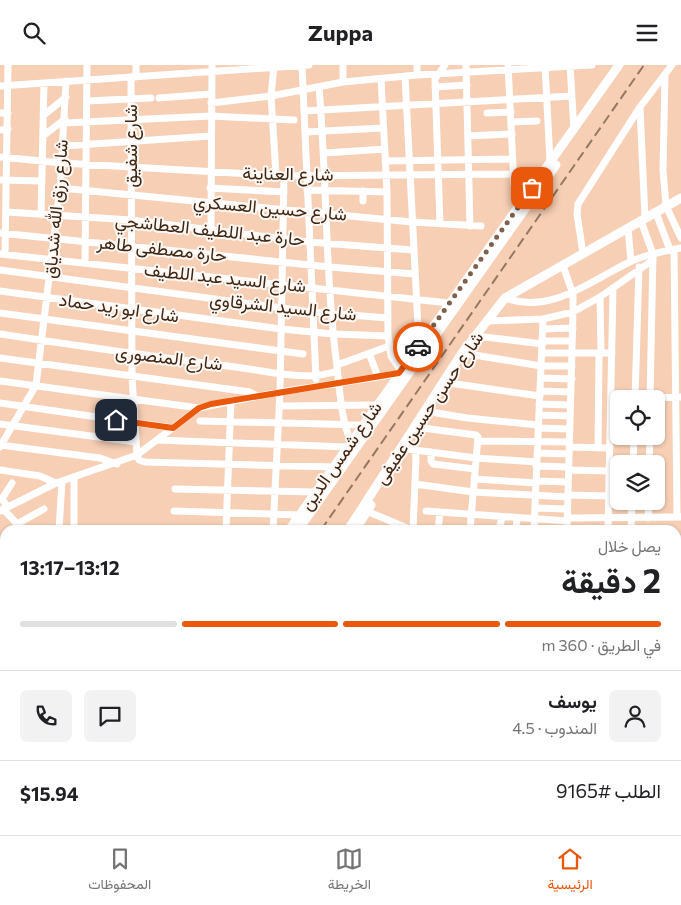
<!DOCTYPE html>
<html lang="ar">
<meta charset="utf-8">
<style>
:root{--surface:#fff;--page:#f2f2f2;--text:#202124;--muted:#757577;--line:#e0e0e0;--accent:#ea580c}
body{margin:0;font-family:Commissioner,Vazirmatn,sans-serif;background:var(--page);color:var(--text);direction:rtl;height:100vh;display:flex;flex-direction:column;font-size:19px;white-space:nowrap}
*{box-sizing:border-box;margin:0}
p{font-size:16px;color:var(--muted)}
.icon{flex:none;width:28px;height:28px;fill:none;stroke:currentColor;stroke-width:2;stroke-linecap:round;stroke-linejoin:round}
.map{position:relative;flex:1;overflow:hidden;direction:ltr}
.sheet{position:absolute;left:0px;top:460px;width:681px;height:310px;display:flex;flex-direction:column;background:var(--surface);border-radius:15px 15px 0 0;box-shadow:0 1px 4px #0004;direction:rtl}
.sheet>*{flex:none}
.tools{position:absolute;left:610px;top:325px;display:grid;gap:10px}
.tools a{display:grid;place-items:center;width:55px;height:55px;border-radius:8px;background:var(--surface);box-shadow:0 1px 4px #0004;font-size:25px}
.pin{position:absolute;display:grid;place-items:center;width:42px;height:42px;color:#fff;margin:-21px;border-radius:10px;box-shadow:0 2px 8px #0006}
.courier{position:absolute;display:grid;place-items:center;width:50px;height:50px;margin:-25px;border:4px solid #ea580c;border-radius:50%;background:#fff;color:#222;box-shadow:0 1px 6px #0007}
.headline em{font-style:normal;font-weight:700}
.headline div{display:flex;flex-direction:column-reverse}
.headline{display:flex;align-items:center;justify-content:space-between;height:85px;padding:0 20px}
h1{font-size:32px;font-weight:700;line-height:38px}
.bar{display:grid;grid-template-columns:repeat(4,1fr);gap:8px 5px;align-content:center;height:60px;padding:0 20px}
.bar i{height:6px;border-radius:4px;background:var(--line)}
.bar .on{background:var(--accent)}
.bar p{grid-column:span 4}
.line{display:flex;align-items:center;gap:12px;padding:0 20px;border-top:1px solid var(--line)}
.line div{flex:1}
.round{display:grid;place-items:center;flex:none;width:52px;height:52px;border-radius:8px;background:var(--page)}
header{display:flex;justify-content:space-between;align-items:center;height:65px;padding:0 20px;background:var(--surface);font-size:22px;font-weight:700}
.dock{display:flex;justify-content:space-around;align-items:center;height:70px;border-top:1px solid var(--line);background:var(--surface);font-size:14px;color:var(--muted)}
.dock a{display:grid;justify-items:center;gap:2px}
.dock .on{color:var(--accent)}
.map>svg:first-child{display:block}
</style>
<header><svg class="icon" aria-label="menu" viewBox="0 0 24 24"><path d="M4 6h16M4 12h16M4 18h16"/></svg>Zuppa<svg class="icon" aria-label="search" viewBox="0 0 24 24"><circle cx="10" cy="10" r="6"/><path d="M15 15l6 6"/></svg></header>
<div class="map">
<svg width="681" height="770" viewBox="0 0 681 770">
<rect width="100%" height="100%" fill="#f6cfb5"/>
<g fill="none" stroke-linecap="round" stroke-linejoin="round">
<!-- minor -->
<path stroke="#fff" stroke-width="7" d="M 136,0 L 136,12
M 302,0 L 316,314
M 343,0 L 343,17
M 466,0 L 470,161
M 508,0 L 514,120 L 519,130 L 526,138
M 545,0 L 550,97
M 570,0 L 574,65
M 274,1 L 271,31 L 276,110
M 417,10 L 417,0
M 665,10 L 663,105 L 666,141 L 681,173
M 405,11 L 419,281
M 131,12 L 132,312 L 137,390 L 139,395 L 145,397 L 334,402
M 381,14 L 387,127 L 388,271 L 391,291 L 401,306
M 0,21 L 309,0
M 319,22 C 327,115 325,210 337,302 C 340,326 341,355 351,377
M 435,22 L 467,20
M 159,33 L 211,29
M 87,36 L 151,33
M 211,38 L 271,31 L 343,17 L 417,10 L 592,0
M 640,43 L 645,153
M 304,46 L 572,31
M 0,48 L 8,48
M 487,48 L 511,47
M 44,50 L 66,32
M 511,57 L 537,56
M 64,58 L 211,51 L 294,55
M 0,65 L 8,64
M 305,67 L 383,63
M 43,71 L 65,54
M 468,71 L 512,69
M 63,81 L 211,71
M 325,88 L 385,84
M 0,92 L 62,98 L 284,111 L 514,109
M 385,96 L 513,94
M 0,115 L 42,116
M 60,123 L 412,157 L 481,161
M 210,123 L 284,127
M 307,125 L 387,127
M 363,136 L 363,126
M 7,147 L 131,155 L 309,177 L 413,185
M 656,148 L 670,185
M 41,150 L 44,18
M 641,156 L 653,189 L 650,334
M 440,159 L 435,14 L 445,0
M 628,163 L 631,196
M 211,165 L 212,0
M 0,168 L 330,202 L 414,209
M 674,184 L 677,452
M 0,189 L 449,238
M 5,189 L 8,0
M 583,189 L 577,149 L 578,139 L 640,42 L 672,0
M 85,198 L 87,0
M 563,201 L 573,229 L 573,247 L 567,465
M 0,205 L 312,247 L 388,253
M 0,226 L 281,264 L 333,269 L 388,271
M 505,233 C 553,250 592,214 632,196 C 647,189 665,186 681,183
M 0,248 L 303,289
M 488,256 L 543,254 L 573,247 L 600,232 L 653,195
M 543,264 L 573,263
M 0,269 C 78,281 157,292 235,302 C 268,306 306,317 337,306
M 476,271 L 543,279
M 543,276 L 572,276
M 369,288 L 378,312
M 462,288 L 541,301 L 572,301
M 542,288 L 612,288
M 0,293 L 250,327 L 257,331
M 337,300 L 389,281 L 416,284
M 541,313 L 572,314
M 0,316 L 199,343
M 449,318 L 540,331
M 540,326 L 571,327
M 650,333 L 681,332
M 635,334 L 639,202
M 0,338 L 173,363
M 539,339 L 570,340
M 279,341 L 377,340
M 431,347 L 467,353 L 538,360
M 539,350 L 570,351
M 200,356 L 363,360
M 0,359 L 136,377
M 415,362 L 476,370 L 478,372 L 470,465
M 538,363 L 570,364
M 157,375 L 348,382
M 478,376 L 569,377
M 0,380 L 100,393 L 117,399
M 0,382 L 36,320 L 60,123 L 66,16
M 569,382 L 610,383
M 598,383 L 599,292 L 601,287 L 600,232
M 407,384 L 476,393 L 537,397
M 431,387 L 431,396 L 433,399 L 475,404
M 537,388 L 569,389
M 633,399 L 634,371
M 649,399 L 650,371
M 536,401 L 569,402
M 0,405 L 40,411 L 56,418
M 569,405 L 609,406
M 474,414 L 536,418
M 536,416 L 568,417
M 415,419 L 473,427 L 568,432
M 175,424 L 316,427
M 568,430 L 609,431
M 7,441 L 2,434 L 12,418
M 535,443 L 567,444
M 3,444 L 23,465
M 364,445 L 412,465
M 0,446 L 56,418 L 137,390 L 199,343 L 280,327 L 404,308
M 174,446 L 300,450
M 426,446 L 567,456
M 567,453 L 681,452
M 648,453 L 649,436
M 17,459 L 44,444
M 59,465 L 62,416
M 74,465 L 74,412
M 226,465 L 231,336
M 273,465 L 280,327 L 284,111
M 413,465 L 416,393 L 415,385
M 438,465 L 440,447
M 499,465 L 502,452
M 516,465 L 517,453
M 534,465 L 543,254
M 608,465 L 613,223
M 631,465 L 632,436
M 676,474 L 681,474
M 676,498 L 681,498
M 676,521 L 681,521
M 676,540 L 681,539
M 0,602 L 5,595
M 0,646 L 5,649
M 0,684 L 5,688
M 0,699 L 5,692
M 0,711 L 5,714
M 0,728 L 5,731
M 6,765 L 15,770
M 61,765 L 69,770
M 186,765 L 194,770
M 0,770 L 5,761
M 163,770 L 167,765
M 217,770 L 218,765
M 460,770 L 462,765
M 482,770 L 483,765
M 503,770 L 505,765
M 531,770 L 532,765"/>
<!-- tertiary -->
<path stroke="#fff" stroke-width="9" d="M 289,465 L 619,0
M 298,465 L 556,100
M 348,465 L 462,288 L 505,233 L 681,133
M 355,465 L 371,440
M 438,765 L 455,770
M 75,770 L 78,765
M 82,770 L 86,765"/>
<!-- secondary -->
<path stroke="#fff" stroke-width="10" d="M 0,516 L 5,521
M 0,539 L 5,544
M 244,765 L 250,770
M 282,765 L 288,770"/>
<!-- rail -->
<path stroke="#967761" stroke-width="2" stroke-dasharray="10 5" stroke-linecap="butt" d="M 321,465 L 644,0
M 115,770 L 118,765"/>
</g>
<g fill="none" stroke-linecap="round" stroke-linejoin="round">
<!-- done -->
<path stroke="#7e614c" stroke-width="5" stroke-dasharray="0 9" d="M 418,282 L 532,123"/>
<!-- route -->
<path stroke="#ea580c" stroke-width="6" d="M 116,355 L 173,363 L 199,343 L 211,339 L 399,308 L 418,282"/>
</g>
<g text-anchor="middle" stroke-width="4" stroke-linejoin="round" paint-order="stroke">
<!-- street labels -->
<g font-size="18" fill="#3e2614" stroke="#fef7f3">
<text transform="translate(131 81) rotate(-90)" y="6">شارع شفيق</text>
<text transform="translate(288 109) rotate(1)" y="6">شارع العناينة</text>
<text transform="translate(270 143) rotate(5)" y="6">شارع حسين العسكري</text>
<text transform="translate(56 144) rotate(-85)" y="6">شارع رزق الله شدياق</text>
<text transform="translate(210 165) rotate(6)" y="6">حارة عبد اللطيف العطاشجي</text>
<text transform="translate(162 184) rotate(6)" y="6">حارة مصطفى طاهر</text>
<text transform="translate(225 213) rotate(6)" y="6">شارع السيد عبد اللطيف</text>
<text transform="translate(283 242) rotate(6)" y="6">شارع السيد الشرقاوي</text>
<text transform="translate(119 243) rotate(8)" y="6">شارع ابو زيد حماد</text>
<text transform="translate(169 293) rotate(7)" y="6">شارع المنصورى</text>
<text transform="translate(429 343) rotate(-56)" y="6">شارع حسن حسين عفيفى</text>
<text transform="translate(341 391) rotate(-55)" y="6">شارع شمس الدين</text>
</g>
</g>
</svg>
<div class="tools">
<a><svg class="icon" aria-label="locate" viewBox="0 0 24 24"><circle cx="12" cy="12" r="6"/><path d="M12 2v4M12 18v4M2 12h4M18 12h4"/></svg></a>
<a><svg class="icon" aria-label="layers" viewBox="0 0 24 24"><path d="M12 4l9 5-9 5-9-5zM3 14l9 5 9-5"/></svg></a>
</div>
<div class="pin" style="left:532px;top:123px;background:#ea580c"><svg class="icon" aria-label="bag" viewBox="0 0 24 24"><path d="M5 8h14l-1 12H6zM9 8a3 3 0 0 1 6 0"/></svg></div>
<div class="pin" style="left:116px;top:355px;background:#1f2937"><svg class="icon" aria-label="home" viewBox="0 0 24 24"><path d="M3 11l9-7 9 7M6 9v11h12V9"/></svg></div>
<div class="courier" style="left:418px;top:282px"><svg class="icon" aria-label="car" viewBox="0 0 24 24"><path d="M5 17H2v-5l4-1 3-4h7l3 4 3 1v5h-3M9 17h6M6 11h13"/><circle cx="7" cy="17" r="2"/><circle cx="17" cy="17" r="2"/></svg></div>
<section class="sheet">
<div class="headline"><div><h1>2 دقيقة</h1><p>يصل خلال</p></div><em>13:12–13:17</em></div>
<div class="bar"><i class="on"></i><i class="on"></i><i class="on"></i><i></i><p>في الطريق · 360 m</p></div>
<div class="line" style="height:90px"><a class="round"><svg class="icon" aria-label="person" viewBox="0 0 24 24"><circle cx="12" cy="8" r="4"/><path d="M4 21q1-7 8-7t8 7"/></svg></a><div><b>يوسف</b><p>المندوب · 4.5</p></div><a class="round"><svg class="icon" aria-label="chat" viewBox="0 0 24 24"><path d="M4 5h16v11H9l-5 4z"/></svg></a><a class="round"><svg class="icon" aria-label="phone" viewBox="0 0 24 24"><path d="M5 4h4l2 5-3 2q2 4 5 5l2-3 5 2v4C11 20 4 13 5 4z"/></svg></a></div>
<div class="line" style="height:65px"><div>الطلب #9165</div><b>$15.94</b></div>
</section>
</div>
<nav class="dock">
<a class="on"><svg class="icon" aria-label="home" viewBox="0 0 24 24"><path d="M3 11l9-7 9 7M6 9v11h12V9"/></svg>الرئيسية</a>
<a><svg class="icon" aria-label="map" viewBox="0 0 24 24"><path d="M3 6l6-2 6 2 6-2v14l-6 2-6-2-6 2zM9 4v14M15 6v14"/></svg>الخريطة</a>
<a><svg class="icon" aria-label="saved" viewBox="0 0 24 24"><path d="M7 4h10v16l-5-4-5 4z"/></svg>المحفوظات</a>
</nav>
